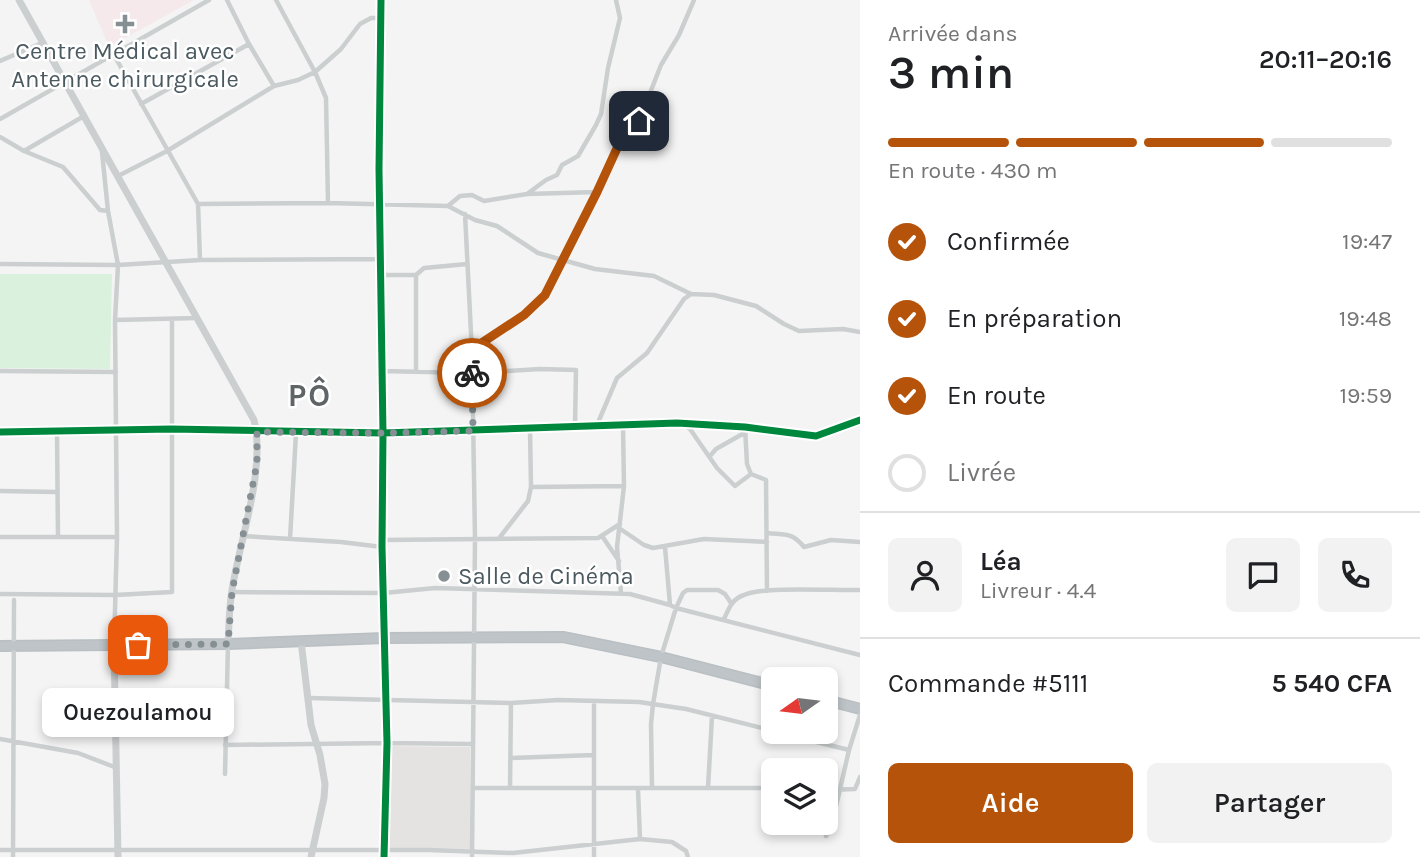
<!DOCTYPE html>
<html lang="fr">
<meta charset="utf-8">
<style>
:root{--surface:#fff;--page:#f2f2f2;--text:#202124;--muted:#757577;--line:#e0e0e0;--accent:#b45309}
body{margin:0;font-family:Karla,sans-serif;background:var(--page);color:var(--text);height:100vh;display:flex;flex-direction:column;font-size:26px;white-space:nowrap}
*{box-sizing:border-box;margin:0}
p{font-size:23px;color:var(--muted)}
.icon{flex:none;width:38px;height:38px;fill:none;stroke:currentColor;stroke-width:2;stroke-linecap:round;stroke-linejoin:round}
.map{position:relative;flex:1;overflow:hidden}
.panel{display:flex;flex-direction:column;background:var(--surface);width:560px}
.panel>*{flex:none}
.needle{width:46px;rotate:256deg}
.buttons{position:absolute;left:761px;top:667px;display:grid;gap:14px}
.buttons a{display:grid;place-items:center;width:77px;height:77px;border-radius:10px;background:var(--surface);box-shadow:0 4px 10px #0003;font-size:35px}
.pin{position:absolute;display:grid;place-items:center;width:60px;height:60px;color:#fff;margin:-30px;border-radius:14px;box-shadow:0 4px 10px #0006}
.courier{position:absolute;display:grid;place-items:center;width:70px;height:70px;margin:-35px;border:5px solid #b45309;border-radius:50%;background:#fff;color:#222;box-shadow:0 2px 9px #0007}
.bubble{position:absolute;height:49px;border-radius:10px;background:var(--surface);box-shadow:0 4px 10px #0003;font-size:23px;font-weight:600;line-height:49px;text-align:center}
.headline em{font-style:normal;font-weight:600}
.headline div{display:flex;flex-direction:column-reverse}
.headline{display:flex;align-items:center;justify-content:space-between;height:119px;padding:0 28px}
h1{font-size:46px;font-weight:600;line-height:52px}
.bar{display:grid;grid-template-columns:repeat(4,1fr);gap:10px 7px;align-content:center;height:84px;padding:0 28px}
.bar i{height:9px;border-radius:5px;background:var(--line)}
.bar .on{background:var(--accent)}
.bar p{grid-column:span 4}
.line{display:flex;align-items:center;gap:18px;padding:0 28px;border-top:2px solid var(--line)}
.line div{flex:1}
.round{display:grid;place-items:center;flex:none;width:74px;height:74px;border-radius:10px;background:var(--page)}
ol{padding:0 28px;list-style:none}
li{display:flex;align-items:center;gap:21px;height:77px}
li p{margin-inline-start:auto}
li .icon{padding:7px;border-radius:50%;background:var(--accent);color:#fff;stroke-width:4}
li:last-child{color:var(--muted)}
li i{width:38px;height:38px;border:4px solid var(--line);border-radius:50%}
.button{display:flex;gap:14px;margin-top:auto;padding:14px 28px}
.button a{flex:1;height:80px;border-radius:10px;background:var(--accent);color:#fff;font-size:28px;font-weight:600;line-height:80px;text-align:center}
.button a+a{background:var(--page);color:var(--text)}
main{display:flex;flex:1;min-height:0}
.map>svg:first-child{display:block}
</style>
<main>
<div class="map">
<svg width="860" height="857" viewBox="0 0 860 857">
<rect width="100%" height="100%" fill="#f4f4f4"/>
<!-- commercial -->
<path fill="#e4e3e2" d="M 389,746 L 470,747 L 471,849 L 388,848 Z"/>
<!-- medical -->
<path fill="#f5e9eb" d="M 89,0 L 194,0 L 109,47 Z"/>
<!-- green -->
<path fill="#daf1dd" d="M 0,274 L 112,274 L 110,369 L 0,368 Z"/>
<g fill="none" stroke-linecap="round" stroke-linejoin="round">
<!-- highway casing -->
<g stroke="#b9bfc2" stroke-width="12">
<path id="highway" d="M 0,646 L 228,644 L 384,638 L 563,637 L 661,657 L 774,686
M 826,700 L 860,709"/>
</g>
<!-- street -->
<path stroke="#cbcfcf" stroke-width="4.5" d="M 227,0 L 249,44 L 274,86
M 276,0 L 315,72 L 326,98 L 328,203
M 381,0 L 379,169 L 383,433 L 382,547 L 387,743 L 384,857
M 114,55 L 198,204
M 0,61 L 42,43
M 141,104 L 249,44
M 0,119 L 209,0
M 0,137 L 24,151 L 63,167 L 100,210 L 108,211
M 24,151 L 84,116
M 102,152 L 108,211 L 118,265 L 115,320 L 117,537 L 114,646
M 118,176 L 167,151 L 274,86 L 298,80 L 315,72 L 341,49 L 360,24 L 371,18 L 382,18
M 527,194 L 546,180 L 557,175 L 562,165 L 578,156 L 596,125 L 601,114 L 608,68 L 620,18 L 616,0
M 448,206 L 460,196 L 472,195 L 484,201 L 527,194 L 597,192
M 465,214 L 472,353 L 475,539 L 472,857
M 200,260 L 198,204 L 328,203 L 448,206 L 475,220 L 497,226 L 538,253 L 595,269 L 654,276 L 691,294 L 714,295 L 756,306 L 784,324 L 799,331 L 843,329 L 860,332
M 0,264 L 118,265 L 200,260 L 381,259
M 382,275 L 416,275 L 424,268 L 467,264
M 416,275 L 416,371
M 115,320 L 197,318
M 473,353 L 477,346 L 524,315 L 545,294 L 624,133 L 639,121 L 661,65 L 679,35 L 694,0
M 0,371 L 116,372
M 382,371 L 472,373 L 540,369 L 576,370 L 575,427
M 684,424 L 690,429 L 717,468 L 735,486 L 751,474
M 597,425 L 617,378 L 647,353 L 684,299 L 691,294
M 745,427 L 747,464 L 751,474 L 766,480 L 767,591
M 57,430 L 58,537
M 0,432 L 171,429 L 383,433 L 677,423 L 745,427 L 816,436 L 860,420
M 710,456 L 716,449 L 746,432
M 531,487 L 624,486
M 0,491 L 57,492
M 619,528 L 644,545 L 653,548 L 704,539 L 767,542
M 767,533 C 785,535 792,532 804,547 L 831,540 L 860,542
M 243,536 L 341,542 L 382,547
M 602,536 L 619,561
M 0,537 L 117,537
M 500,537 L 528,501 L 531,487 L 530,429
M 290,539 L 296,433
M 382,540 L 598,538 L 620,524
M 665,547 L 670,605
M 232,592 L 384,593 L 435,588 L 630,594 L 670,605 L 676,608 L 860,655
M 621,593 L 617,547 L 624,486 L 623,425
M 0,594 L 115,595 L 172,592 L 172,320
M 724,619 C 729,608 732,599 744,595 C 764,586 835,591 860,590
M 309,698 L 511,703 L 558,700 L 639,702 L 686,709 L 774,731
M 594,701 L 594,857
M 776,732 L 849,750
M 0,739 L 78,753 L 117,768
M 225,745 L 387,743 L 472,744
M 511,758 L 594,755
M 225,774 L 228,644
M 473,788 L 774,788
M 510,788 L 511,703
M 652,788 L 651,724 L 653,704 L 661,657 L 676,608 L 683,593 L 687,590 L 718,590 L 725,594 L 731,603
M 708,788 L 712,716
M 638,789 L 640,839
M 826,790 L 855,789 L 860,777
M 826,836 L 831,828 L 849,750 L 860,715
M 0,850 L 429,850 L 513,853 L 640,839 L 672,842 L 686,851 L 688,857
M 13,857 L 14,600"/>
<!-- secondary -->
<path stroke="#cccfd0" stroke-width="7" d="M 19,0 L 254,420 C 266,470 240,539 232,590 C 229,608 229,626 228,644
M 301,641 L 311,725 L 320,755 L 325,784 L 324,798 L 311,857
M 114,646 L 118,857"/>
<!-- highway -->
<use href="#highway" stroke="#bec4c7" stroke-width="9"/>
<!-- cycleway casing -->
<g stroke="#fff" stroke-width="11">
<path id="cycleway" d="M 381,0 L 379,169 L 383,433 L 382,547 L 387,743 L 384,857
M 0,432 L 171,429 L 383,433 L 677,423 L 745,427 L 816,436 L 860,420"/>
</g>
<!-- cycleway -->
<use href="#cycleway" stroke="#00873e" stroke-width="7"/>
</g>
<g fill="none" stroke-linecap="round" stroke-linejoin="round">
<!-- done -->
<path stroke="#869094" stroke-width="7" stroke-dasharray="0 12.6" d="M 138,645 L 228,644 L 232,592 L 257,463 L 257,432 L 383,433 L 473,431 L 472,373"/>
<!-- route -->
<path stroke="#b45309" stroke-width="9" d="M 472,373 L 472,353 L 477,346 L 524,315 L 545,295 L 597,192 L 624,133 L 639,121"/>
</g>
<!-- markers -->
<g fill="#869094" stroke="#fff" stroke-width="2.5">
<path d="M121.5 13.5h7v7h7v7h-7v7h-7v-7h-7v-7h7z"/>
<circle cx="444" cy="576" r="7"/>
</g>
<g text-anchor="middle" stroke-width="5" stroke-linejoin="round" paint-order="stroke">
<!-- poi labels -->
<g font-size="24" fill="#4b5a60" stroke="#fff">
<text x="125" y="59">Centre Médical avec<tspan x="125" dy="28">Antenne chirurgicale</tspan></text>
<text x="458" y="584" text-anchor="start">Salle de Cinéma</text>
</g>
<!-- district labels -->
<g font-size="32" font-weight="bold" letter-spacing="2" fill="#5f6567" stroke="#fff">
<text x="310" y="406">PÔ</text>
</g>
</g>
</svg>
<div class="buttons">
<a><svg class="needle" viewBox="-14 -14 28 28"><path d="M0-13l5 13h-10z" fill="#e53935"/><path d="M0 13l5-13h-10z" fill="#757577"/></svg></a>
<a><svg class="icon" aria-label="layers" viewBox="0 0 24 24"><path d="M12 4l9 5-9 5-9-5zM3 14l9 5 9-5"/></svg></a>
</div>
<div class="pin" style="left:138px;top:645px;background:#ea580c"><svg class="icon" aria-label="bag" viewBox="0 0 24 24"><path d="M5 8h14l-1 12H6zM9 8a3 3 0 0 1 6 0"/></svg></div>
<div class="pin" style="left:639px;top:121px;background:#1f2937"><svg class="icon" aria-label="home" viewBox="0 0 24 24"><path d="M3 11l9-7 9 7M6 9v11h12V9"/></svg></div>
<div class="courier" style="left:472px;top:373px"><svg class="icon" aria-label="bike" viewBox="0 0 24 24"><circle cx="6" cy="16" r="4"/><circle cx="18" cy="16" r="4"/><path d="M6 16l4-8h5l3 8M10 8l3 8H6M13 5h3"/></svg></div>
<div class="bubble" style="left:42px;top:688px;width:192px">Ouezoulamou</div>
</div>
<section class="panel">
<div class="headline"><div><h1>3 min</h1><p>Arrivée dans</p></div><em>20:11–20:16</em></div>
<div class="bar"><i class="on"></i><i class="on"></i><i class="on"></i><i></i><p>En route · 430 m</p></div>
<ol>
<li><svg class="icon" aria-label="check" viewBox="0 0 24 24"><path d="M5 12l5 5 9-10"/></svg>Confirmée<p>19:47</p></li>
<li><svg class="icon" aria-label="check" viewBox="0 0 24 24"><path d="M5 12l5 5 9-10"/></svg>En préparation<p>19:48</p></li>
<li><svg class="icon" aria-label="check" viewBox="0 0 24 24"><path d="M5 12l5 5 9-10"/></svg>En route<p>19:59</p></li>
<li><i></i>Livrée</li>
</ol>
<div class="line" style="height:126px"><a class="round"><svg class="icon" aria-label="person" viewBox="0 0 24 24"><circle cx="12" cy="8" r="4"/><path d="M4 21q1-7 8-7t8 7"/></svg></a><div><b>Léa</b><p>Livreur · 4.4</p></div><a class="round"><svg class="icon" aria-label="chat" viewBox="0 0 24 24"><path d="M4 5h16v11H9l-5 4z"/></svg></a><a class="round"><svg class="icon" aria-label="phone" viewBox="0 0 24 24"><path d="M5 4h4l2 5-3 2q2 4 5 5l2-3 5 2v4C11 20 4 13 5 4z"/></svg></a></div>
<div class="line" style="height:91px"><div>Commande #5111</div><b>5 540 CFA</b></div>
<div class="button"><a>Aide</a><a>Partager</a></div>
</section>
</main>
